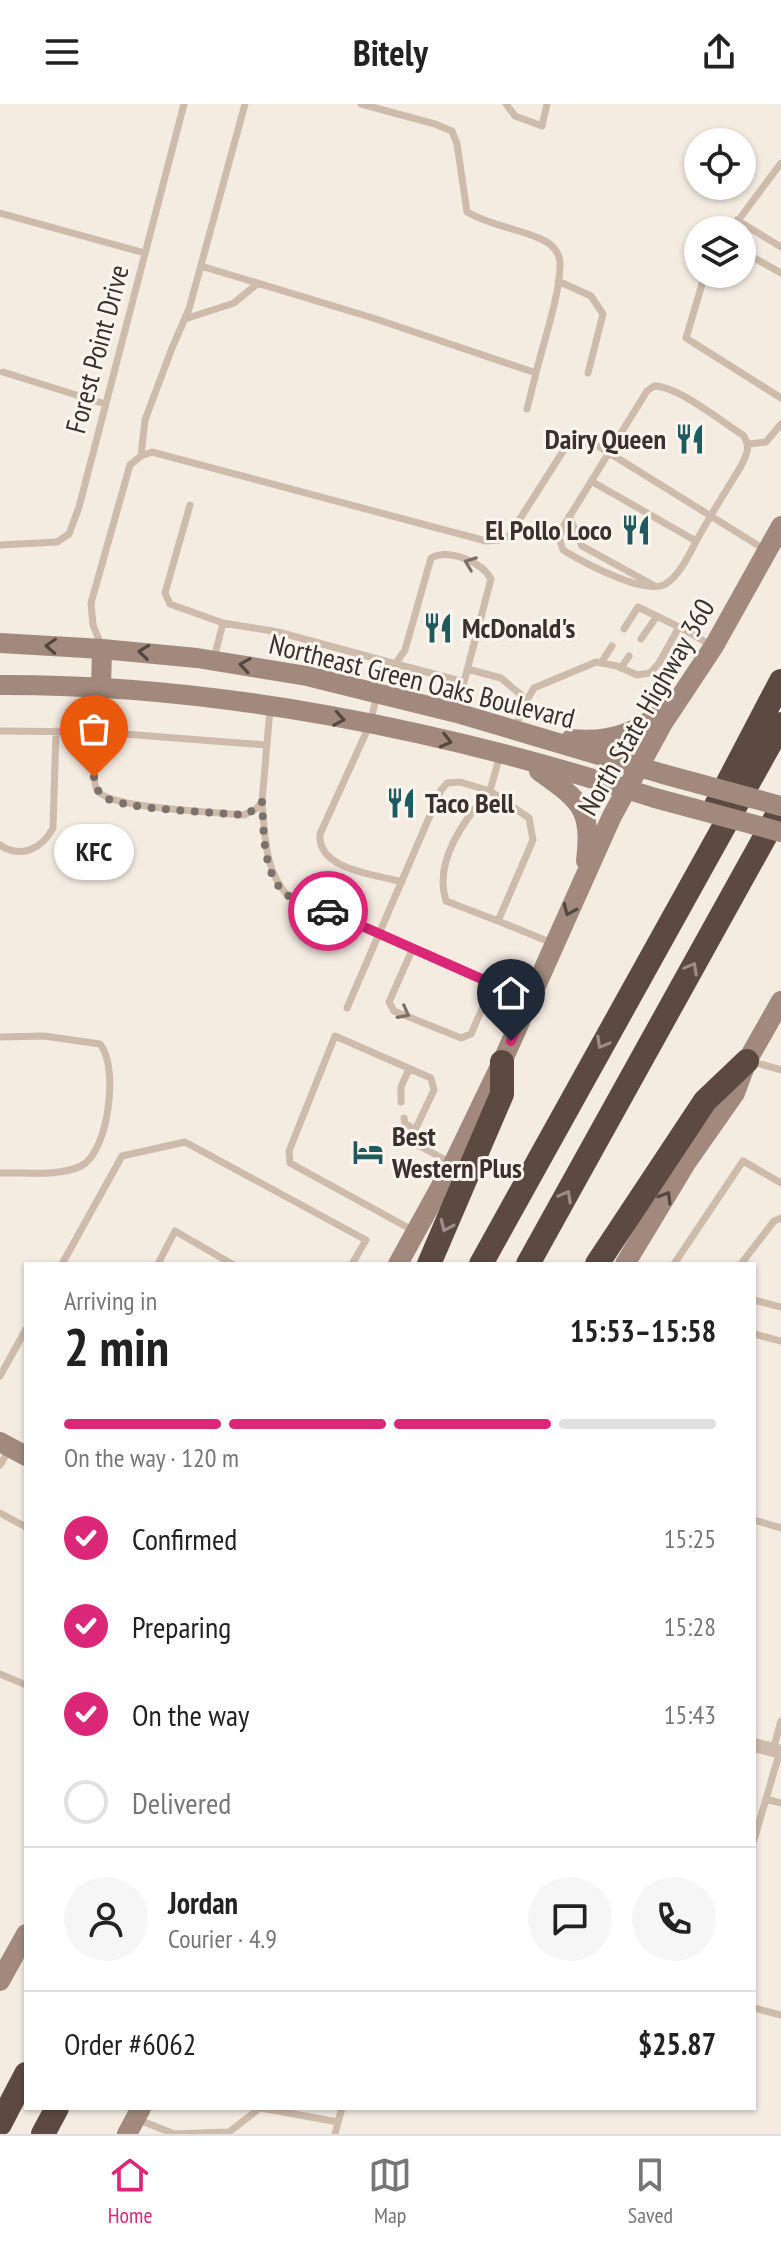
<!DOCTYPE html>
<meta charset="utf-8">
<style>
:root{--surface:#fff;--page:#f6f6f6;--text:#222;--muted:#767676;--line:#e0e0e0;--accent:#db2777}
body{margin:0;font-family:"PT Sans Narrow",sans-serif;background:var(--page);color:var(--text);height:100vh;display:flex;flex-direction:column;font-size:30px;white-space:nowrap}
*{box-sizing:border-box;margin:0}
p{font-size:26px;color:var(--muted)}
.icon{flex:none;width:44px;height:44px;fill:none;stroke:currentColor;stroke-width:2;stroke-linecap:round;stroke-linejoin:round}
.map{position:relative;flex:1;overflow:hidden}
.side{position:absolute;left:24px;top:1158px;width:732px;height:848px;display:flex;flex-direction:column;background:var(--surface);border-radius:0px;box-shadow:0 2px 6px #0004}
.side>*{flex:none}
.buttons{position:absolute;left:684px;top:24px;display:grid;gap:16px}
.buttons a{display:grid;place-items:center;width:72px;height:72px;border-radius:50%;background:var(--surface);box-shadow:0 2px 6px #0004;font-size:40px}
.pin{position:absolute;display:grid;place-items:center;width:68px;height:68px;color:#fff;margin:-82px -34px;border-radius:50% 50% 50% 0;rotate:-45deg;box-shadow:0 0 8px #0007}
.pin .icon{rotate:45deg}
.courier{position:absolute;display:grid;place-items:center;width:80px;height:80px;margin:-40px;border:6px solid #db2777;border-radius:50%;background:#fff;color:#222;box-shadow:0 2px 10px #0007}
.bubble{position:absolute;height:56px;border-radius:28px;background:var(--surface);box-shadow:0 2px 6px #0004;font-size:26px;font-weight:700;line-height:56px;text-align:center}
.headline em{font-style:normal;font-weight:700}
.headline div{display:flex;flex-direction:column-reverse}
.headline{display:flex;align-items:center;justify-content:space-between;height:136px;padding:0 40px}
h1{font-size:52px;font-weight:700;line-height:60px}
.bar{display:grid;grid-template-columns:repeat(4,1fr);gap:12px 8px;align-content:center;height:96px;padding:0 40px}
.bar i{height:10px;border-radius:6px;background:var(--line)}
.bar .active{background:var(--accent)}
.bar p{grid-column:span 4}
.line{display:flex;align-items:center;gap:20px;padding:0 40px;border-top:2px solid var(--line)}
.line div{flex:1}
.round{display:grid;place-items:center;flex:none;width:84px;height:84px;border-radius:42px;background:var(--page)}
ol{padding:0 40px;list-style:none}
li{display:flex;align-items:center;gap:24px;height:88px}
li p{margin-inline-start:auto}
li .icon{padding:8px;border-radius:50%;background:var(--accent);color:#fff;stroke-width:4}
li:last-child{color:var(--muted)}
li i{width:44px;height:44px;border:4px solid var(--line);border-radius:50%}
header{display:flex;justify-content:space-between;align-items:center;height:104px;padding:0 40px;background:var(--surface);font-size:36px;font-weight:700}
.dock{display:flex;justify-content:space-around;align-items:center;height:112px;border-top:2px solid var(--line);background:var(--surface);font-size:22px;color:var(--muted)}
.dock a{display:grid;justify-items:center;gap:4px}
.dock .active{color:var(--accent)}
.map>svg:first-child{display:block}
</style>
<header><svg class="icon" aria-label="menu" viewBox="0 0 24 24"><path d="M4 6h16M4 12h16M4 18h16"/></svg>Bitely<svg class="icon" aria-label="share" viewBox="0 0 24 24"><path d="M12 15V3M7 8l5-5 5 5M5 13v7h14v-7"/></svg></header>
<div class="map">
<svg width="781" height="2030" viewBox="0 0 781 2030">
<rect width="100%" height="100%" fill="#f4ebe1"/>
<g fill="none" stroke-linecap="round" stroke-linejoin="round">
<!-- lane -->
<path stroke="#cdbbac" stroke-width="7" d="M 506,0 L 515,12 L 542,22 L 547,0
M 0,109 L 145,149
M 737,116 L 781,143
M 731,126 L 781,59
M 742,147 L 781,169
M 201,162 L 373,214 L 536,269 C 543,240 561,187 560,159 C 560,149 552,140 543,136 C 518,124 491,122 467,108 L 457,40 L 452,27 L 435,20 L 361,0
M 705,170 L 686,234 L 781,294
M 558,177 L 591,192 L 603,210 L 588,269
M 185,215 L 234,199 L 257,180
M 3,268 L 105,300
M 654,282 C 678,282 722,318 743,331 C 751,343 747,350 741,362 C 728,384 714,405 702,427 C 692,443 683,468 667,479 C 648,494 581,457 563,446 L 559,434 L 563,423 L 647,287 Z
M 527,305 L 536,269
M 749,340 L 766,338 L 781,320
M 141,352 L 145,316 L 172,244 L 189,205 L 245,0
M 591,377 L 696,437
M 190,401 L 165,489 L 170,500 L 223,519 L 214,554
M 569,412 L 582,442 L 653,481
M 0,441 L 57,438 L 69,430 L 79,403 L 184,0
M 223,519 L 278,528 L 385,557
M 624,525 L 638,503 L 679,523
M 641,535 L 657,512
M 102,543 L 93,521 L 91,499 L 130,361 L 141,352 L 152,348 L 486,437 L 499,436 L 509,432 L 567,341 L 584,338 L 598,342 L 764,445
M 396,559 L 405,546 L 431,454 C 448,444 482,458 491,475 L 464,578
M 601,559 L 612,542
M 621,564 L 629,552
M 467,565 L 501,574 L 527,596 L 515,623
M 101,586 C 99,607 89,670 97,686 C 108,705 219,708 244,711 L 256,705 L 262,698 L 270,605
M 527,596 L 534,584 L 596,558 L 617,562 L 637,571 L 650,569 L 659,559 L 679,523 L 711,541
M 0,627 L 98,628 L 267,641
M 500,651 L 490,687 L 529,714 L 533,736 L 498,817 L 552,839
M 262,698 C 265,731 264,766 288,792 L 392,835 L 529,896
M 0,741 C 21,755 42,745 53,724 L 56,627
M 402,778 C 375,770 317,766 320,730 L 370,620 L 385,557 L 464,578 L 457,607
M 413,844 L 389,898 L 394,907 L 461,934 L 471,930 L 493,880
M 347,904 L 441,686 L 447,679 L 460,678 L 490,687 C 465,714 433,758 446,797 L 498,817
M 0,933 L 44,932 L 100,940 C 119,962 109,1048 81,1062 C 58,1073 25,1068 0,1069
M 750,957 L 781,966
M 401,998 L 401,983 L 409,965
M 404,1014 L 405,1019 L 415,1026
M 414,1127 L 290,1059 L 289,1047 L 335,932 L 431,974 L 434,986 L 415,1026 L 416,1040 L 451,1059
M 62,1160 L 122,1052 L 185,1038 L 366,1136 L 352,1160
M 158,1160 L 175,1127 L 232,1160
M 674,1160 L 743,1057 L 781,1079
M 741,1160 L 774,1117 L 781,1114
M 754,1196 L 781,1203
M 754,1230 L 781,1237
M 0,1272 L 26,1225
M 0,1361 L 9,1346
M 0,1409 L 26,1423
M 754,1416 L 781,1424
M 0,1570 L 26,1581
M 773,1646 L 781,1617
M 766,1695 L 781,1699
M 754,1736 L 780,1647
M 754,1904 L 781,1911
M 261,2004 L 338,2018 L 335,2030
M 137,2015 L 174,2030 L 229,2028 L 260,2004
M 338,2018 L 342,2004"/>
<!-- street -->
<path stroke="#cdbbac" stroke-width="14" d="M 754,1641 L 781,1648"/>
<!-- secondary -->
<path stroke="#a18a7d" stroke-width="20" d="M 0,539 L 102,545 L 197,554 L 307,572 L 457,609 L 663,670
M 0,581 C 219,580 447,627 655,694
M 101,584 L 102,545
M 571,635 C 608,639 639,629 666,604
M 539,667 C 581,697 592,704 586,757
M 398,1160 L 453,1060 L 502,958 L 612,712 L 663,619 L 714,542 L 781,422
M 625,1160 L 686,1059 L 735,989 L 747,957 L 781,897
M 0,1338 L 26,1352
M 0,1877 L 26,1830
M 127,2030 L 141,2004"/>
<!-- highway -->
<path stroke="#5c4a42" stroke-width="24" d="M 714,705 L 781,577
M 429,1160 L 502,990 L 502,958
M 481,1160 L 781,620
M 528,1160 L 781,704
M 597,1160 L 705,997 L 747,957
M 0,2020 L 26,1970
M 43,2030 L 57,2004"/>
<!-- secondary-bridge -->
<path stroke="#a18a7d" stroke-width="20" d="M 663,670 L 781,702
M 655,694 L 781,728"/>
</g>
<!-- one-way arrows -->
<defs><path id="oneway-chevron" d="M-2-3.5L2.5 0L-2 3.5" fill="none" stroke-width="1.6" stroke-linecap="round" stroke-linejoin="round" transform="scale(2)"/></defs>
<g stroke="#7d6f65">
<use href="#oneway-chevron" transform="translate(470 459) rotate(-159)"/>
<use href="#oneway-chevron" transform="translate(404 909) rotate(28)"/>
</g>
<g stroke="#544640">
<use href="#oneway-chevron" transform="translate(51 542) rotate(-177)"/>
<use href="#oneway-chevron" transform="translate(144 548) rotate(-174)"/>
<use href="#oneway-chevron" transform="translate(245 561) rotate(-171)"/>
<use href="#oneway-chevron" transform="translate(339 615) rotate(10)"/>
<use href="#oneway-chevron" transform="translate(446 637) rotate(14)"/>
<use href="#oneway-chevron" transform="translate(569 806) rotate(114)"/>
<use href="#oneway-chevron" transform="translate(666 1093) rotate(-59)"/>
</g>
<g stroke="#9c8e87">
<use href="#oneway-chevron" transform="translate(692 864) rotate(-61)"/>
<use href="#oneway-chevron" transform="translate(602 939) rotate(119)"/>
<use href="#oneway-chevron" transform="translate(566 1092) rotate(-61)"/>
<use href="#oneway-chevron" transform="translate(446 1122) rotate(114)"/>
</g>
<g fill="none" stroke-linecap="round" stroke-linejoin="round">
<!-- done -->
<path stroke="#7c716b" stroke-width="8" stroke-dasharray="0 14.4" d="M 94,673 C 96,682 97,689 106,694 C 128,706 214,708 244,711 L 256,705 L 262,698 C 264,726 262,770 286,790 C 297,798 315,802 328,807"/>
<!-- route -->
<path stroke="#db2777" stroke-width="10" d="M 328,807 L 529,896 L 511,937"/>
</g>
<!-- icons -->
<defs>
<g id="restaurant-bare" transform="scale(2.4)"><path d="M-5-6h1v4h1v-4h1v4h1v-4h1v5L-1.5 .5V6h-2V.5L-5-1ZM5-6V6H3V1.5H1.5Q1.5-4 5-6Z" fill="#1f5a5e" stroke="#fbf5ee" stroke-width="2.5" paint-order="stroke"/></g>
<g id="hotel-bare" transform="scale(2.4)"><path d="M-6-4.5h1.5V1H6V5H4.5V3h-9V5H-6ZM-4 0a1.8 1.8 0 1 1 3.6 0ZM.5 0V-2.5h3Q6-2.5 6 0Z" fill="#1f5a5e" stroke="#fbf5ee" stroke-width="2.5" paint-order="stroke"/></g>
</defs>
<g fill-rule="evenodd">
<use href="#restaurant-bare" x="690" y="335"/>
<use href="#restaurant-bare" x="636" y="426"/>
<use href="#restaurant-bare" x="438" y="524"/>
<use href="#restaurant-bare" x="401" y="699"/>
<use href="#hotel-bare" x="368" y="1048"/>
</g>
<g text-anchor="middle" stroke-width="6" stroke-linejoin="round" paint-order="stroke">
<!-- street labels -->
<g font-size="28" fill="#3b302b" stroke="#fbf5ee">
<text transform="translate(97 245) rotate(-75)" y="10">Forest Point Drive</text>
<text transform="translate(422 577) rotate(14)" y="10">Northeast Green Oaks Boulevard</text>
<text transform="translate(646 603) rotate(-60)" y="10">North State Highway 360</text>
</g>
<!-- poi labels -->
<g font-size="28" font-weight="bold" fill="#3b302b" stroke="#fbf5ee" text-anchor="start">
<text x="666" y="345" text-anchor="end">Dairy Queen</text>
<text x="612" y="436" text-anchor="end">El Pollo Loco</text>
<text x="462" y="534">McDonald's</text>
<text x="425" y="709">Taco Bell</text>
<text x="392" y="1042">Best<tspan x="392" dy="32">Western Plus</tspan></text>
</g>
</g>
</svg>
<div class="buttons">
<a><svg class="icon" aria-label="locate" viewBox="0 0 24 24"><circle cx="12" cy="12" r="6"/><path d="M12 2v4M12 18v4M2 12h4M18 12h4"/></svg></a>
<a><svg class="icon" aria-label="layers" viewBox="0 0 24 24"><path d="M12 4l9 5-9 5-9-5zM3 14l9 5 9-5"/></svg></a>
</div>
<div class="pin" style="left:94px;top:673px;background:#ea580c"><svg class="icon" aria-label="bag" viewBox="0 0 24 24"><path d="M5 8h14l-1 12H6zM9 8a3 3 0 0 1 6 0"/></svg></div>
<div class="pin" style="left:511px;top:937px;background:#1f2937"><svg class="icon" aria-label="home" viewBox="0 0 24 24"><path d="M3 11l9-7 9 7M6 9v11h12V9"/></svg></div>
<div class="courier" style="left:328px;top:807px"><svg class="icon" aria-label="car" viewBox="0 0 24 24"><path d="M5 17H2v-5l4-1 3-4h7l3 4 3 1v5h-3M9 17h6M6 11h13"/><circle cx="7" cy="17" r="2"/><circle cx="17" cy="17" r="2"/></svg></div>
<div class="bubble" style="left:54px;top:720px;width:80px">KFC</div>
<section class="side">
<div class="headline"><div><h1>2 min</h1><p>Arriving in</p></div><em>15:53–15:58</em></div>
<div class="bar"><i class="active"></i><i class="active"></i><i class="active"></i><i></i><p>On the way · 120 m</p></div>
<ol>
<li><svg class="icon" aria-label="check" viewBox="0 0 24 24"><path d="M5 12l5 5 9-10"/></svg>Confirmed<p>15:25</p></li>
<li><svg class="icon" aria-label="check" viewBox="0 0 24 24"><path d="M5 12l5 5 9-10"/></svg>Preparing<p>15:28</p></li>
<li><svg class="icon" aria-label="check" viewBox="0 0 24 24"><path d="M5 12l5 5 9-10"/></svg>On the way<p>15:43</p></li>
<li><i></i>Delivered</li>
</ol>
<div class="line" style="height:144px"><a class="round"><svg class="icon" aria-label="person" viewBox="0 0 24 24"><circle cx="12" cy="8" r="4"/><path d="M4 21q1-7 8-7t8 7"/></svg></a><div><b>Jordan</b><p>Courier · 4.9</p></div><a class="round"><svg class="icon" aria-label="chat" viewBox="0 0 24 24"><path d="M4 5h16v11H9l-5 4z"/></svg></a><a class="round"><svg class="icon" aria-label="phone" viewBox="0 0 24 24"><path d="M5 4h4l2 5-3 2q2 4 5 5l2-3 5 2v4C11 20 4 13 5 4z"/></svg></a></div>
<div class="line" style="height:104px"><div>Order #6062</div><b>$25.87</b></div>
</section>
</div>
<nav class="dock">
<a class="active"><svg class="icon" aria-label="home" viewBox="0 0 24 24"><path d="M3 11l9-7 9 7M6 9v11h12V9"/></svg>Home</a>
<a><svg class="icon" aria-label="map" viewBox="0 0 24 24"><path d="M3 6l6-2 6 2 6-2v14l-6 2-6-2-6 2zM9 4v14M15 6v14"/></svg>Map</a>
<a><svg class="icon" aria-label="saved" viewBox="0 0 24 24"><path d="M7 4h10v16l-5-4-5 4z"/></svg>Saved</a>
</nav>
